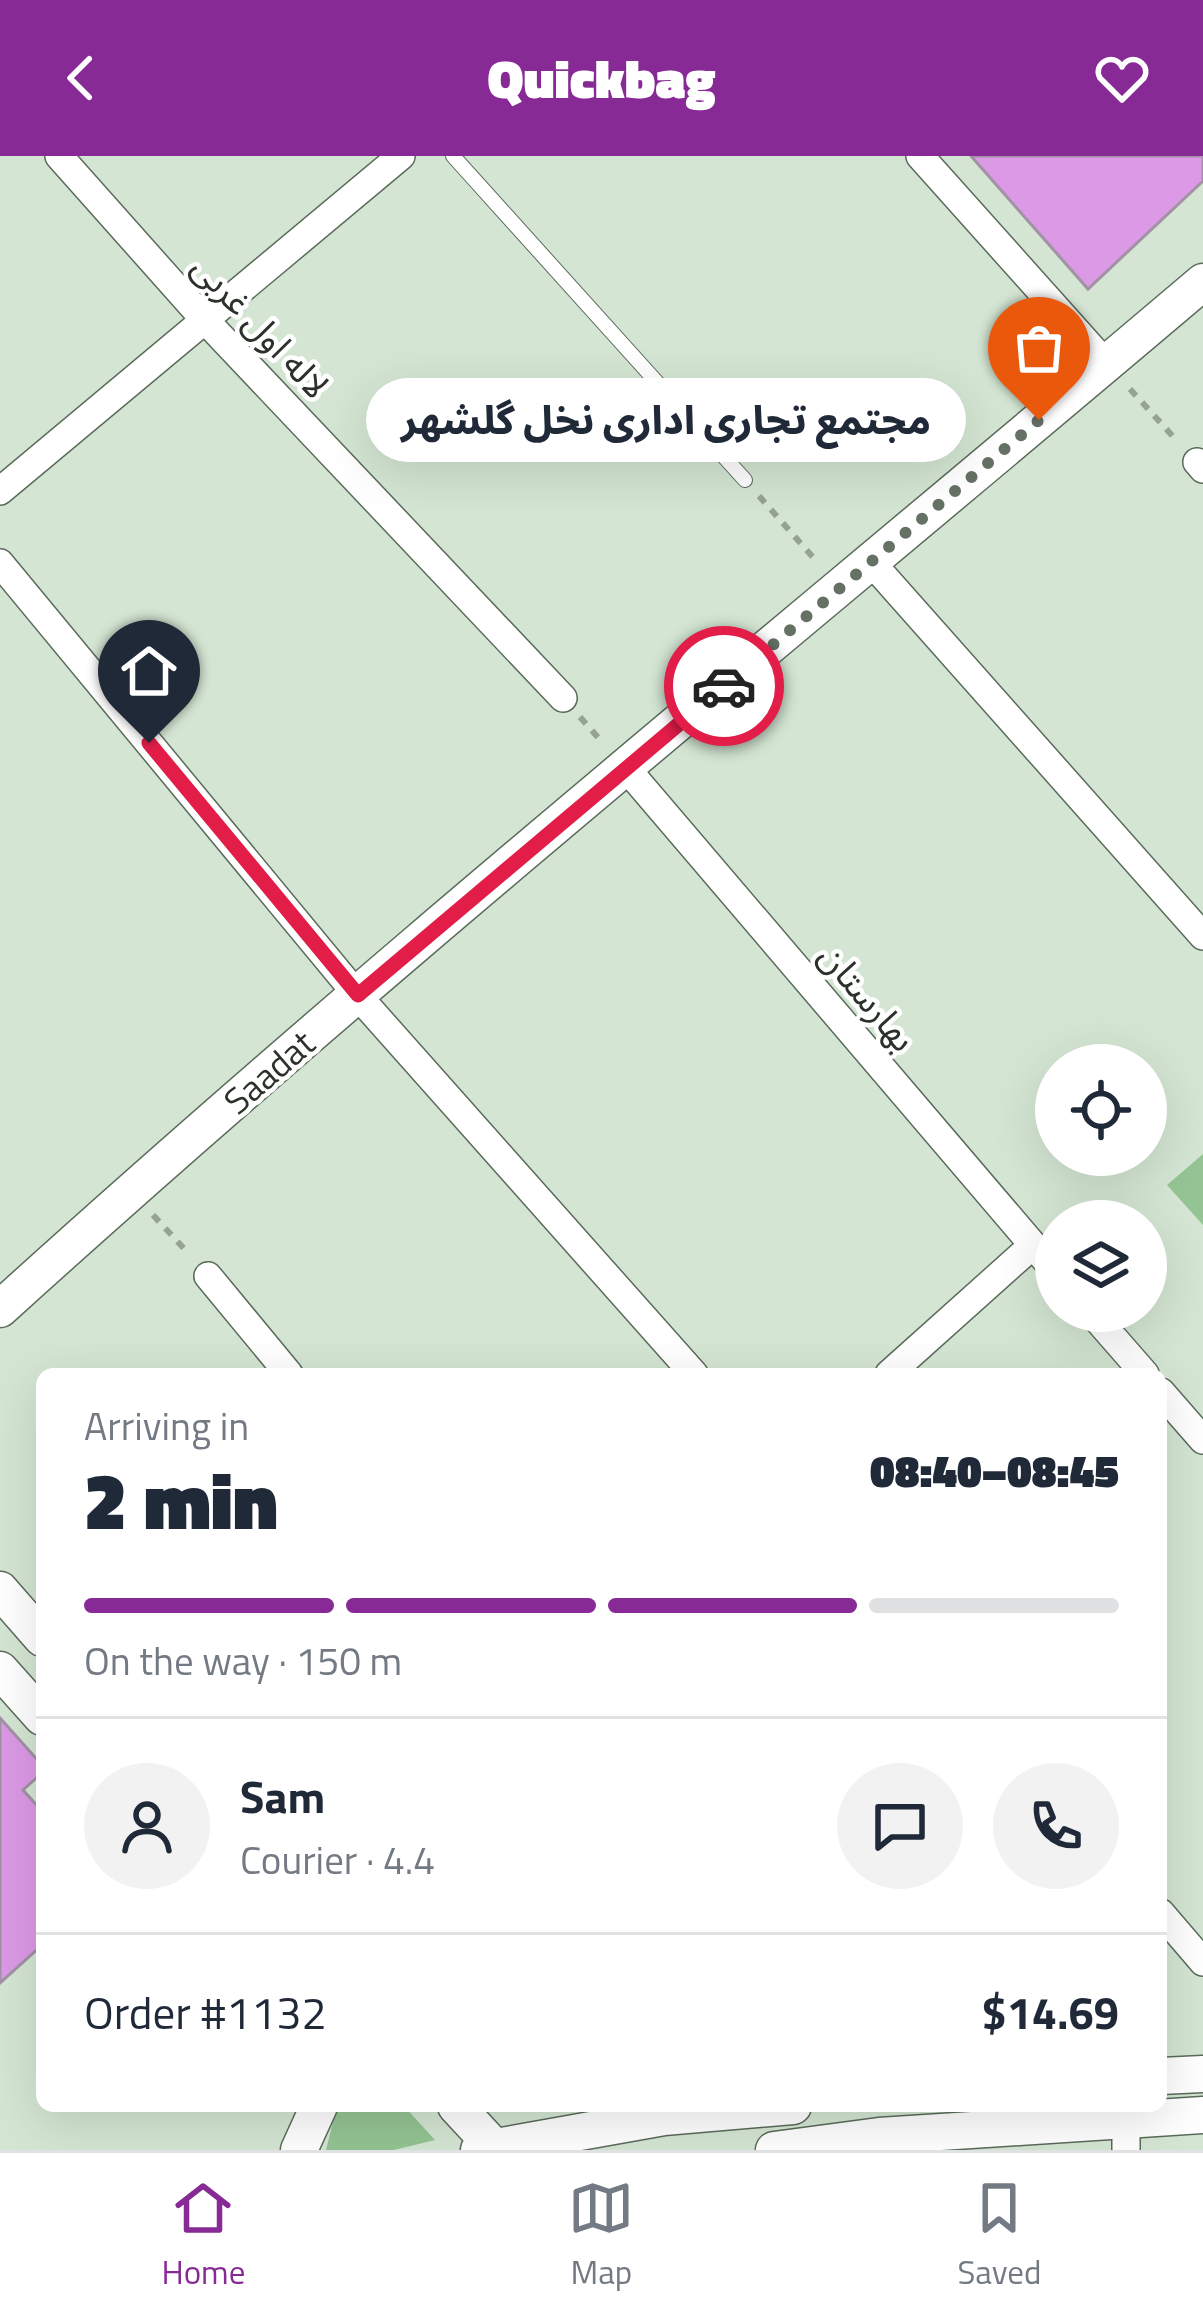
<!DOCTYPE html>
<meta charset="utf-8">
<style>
:root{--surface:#fff;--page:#f2f2f3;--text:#1f2937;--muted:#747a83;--line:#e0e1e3;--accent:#872a95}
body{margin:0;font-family:"Titillium Web","Noto Sans Arabic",sans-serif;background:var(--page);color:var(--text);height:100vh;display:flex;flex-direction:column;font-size:45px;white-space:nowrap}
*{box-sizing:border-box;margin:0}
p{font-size:39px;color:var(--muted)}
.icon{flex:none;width:66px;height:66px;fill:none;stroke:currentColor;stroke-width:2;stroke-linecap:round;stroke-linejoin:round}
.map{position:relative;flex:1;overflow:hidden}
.side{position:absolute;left:36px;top:1212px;width:1131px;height:744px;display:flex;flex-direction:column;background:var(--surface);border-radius:18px;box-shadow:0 12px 48px #0002}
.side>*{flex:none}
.controls{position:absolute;left:1035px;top:888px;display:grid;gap:24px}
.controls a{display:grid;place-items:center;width:132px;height:132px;border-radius:50%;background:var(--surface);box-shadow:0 12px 48px #0002;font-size:60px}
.pin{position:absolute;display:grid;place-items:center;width:102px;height:102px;color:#fff;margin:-123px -51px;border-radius:50% 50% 50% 0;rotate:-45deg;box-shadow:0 0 12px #0007}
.pin .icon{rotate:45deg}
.courier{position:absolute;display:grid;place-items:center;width:120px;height:120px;margin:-60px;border:9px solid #e11d48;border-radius:50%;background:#fff;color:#222;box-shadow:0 3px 15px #0007}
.bubble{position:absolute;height:84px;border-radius:42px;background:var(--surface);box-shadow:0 12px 48px #0002;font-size:39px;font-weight:800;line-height:84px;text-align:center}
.headline em{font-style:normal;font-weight:800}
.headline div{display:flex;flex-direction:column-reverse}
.headline{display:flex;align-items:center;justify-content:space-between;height:204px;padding:0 48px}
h1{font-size:78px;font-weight:800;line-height:90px}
.bar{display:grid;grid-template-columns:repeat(4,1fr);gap:18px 12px;align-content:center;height:144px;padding:0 48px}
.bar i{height:15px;border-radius:9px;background:var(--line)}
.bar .selected{background:var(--accent)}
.bar p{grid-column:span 4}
.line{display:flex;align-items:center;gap:30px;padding:0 48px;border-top:3px solid var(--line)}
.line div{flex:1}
.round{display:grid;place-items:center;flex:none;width:126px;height:126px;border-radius:63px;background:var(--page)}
header{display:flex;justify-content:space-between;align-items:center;height:156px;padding:0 48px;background:var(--accent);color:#fff;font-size:54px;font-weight:800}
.tabs{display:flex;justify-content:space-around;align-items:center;height:168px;border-top:3px solid var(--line);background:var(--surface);font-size:33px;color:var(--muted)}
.tabs a{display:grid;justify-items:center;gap:6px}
.tabs .selected{color:var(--accent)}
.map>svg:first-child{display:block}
</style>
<header><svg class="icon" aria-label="back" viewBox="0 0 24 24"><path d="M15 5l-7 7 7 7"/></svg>Quickbag<svg class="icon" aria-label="heart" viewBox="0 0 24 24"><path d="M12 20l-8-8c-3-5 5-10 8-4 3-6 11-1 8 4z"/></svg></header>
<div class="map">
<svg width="1203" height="1994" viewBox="0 0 1203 1994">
<rect width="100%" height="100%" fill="#d4e6d3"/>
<!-- green -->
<path fill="#94c493" d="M 1203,998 L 1203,1069 L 1167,1029 Z
M 337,1950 L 404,1950 L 435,1984 L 394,1994 L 326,1994 Z"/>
<!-- building -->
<path fill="#dc99e6" stroke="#a192a4" stroke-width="3" d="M 971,0 L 1203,0 L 1203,25 L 1088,133 Z
M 0,1562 L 42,1609 L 42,1617 L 23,1634 L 42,1655 L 42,1789 L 0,1827 Z"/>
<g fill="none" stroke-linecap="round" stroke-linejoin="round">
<!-- service casing -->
<g stroke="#5b6b5b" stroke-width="16">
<path id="service" d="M 453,0 L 745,324"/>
</g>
<!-- minor casing -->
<g stroke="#5b6b5b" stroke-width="30">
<path id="minor" d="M 59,0 L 204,163 L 563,542
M 920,0 L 1106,208
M 1197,306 L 1203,313
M 0,335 L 401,0
M 871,406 L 1203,780
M 0,407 L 358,840 L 694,1218
M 626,612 L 1056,1116
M 208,1120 L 289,1218
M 1090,1155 L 1145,1218
M 889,1218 L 1033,1089
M 1161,1236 L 1203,1284
M 1161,1757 L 1203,1806
M 1126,1963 L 1126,1994"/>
</g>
<!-- tertiary casing -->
<g stroke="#5b6b5b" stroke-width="39">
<path id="tertiary" d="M 0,1153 C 390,799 801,467 1203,126
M 0,1434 L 42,1482
M 0,1514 L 42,1561
M 1161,1920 L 1203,1918
M 456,1950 L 493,1990
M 299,1994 L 319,1950
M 479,1994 L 664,1961 L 793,1950
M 774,1994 L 879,1980 L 1203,1959"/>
</g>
<!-- path -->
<path stroke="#95a394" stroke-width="6" stroke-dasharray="9 9" stroke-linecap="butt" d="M 1130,233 L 1178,286
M 759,340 L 818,407
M 580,561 L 603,587
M 153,1059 L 189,1098"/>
<!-- service -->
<use href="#service" stroke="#fff" stroke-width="14"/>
<!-- minor -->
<use href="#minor" stroke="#fff" stroke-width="27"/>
<!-- tertiary -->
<use href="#tertiary" stroke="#fff" stroke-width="36"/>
</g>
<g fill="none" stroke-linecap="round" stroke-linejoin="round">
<!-- done -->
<path stroke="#667165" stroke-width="12" stroke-dasharray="0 21.6" d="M 724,530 L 1039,264"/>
<!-- route -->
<path stroke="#e11d48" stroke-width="15" d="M 149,587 L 358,839 L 724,530"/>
</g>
<g text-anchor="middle" stroke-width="9" stroke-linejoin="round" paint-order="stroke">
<!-- street labels -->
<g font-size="36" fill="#2b322a" stroke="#fff">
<text transform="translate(261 170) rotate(47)" y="13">لاله اول غربی</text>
<text transform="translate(868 841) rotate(50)" y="13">بهارستان</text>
<text transform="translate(269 916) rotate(-41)" y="13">Saadat</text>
</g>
</g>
</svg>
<div class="controls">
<a><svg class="icon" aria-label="locate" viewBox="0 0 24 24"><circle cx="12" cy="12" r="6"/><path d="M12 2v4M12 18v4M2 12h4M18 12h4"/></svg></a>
<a><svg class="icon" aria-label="layers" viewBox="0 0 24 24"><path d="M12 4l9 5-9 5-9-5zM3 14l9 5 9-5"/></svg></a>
</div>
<div class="pin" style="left:1039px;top:264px;background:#ea580c"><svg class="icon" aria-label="bag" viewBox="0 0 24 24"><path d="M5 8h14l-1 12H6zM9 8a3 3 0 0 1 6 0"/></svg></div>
<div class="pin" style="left:149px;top:587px;background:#1f2937"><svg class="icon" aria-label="home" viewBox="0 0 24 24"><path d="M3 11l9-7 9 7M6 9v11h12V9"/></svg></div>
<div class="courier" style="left:724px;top:530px"><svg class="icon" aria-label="car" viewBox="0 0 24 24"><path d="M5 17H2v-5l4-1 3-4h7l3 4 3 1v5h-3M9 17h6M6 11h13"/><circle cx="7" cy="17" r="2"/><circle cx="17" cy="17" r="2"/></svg></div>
<div class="bubble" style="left:366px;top:222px;width:600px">مجتمع تجاری اداری نخل گلشهر</div>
<section class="side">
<div class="headline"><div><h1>2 min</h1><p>Arriving in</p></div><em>08:40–08:45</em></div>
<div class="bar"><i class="selected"></i><i class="selected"></i><i class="selected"></i><i></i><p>On the way · 150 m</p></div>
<div class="line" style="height:216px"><a class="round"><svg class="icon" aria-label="person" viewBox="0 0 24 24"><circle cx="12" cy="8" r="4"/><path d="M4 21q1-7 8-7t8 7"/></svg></a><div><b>Sam</b><p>Courier · 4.4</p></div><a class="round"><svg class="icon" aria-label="chat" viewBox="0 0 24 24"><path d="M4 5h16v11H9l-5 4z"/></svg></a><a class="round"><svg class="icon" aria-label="phone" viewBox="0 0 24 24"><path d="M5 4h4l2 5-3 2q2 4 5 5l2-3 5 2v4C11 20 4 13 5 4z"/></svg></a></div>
<div class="line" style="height:156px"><div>Order #1132</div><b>$14.69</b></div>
</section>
</div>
<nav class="tabs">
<a class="selected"><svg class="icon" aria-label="home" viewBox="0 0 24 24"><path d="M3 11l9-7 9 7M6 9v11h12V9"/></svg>Home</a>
<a><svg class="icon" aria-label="map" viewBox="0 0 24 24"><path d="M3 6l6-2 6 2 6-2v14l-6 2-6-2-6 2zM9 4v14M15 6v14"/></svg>Map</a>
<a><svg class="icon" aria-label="saved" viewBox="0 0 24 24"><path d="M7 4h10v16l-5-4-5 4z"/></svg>Saved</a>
</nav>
